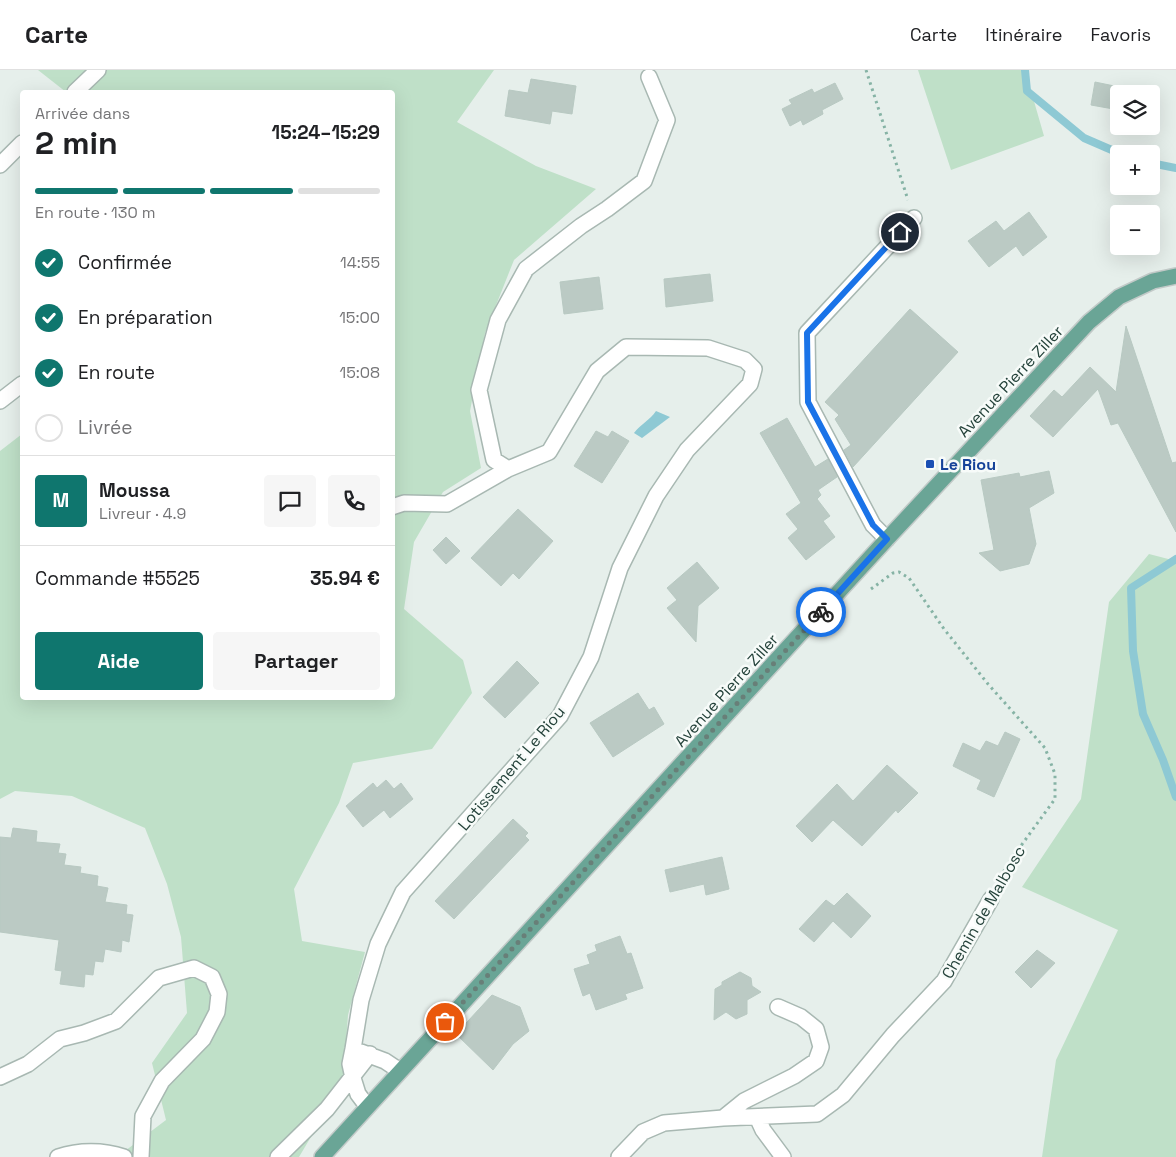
<!DOCTYPE html>
<html lang="fr">
<meta charset="utf-8">
<style>
:root{--surface:#fff;--page:#f6f6f6;--text:#202124;--muted:#757577;--line:#e0e0e0;--accent:#0f766e}
body{margin:0;font-family:"Space Grotesk",sans-serif;background:var(--page);color:var(--text);height:100vh;display:flex;flex-direction:column;font-size:19px;white-space:nowrap}
*{box-sizing:border-box;margin:0}
p{font-size:16px;color:var(--muted)}
.icon{flex:none;width:28px;height:28px;fill:none;stroke:currentColor;stroke-width:2;stroke-linecap:round;stroke-linejoin:round}
.map{position:relative;flex:1;overflow:hidden}
.panel{position:absolute;left:20px;top:20px;width:375px;height:610px;display:flex;flex-direction:column;background:var(--surface);border-radius:5px;box-shadow:0 5px 20px #0002}
.panel>*{flex:none}
.buttons{position:absolute;left:1110px;top:15px;display:grid;gap:10px}
.buttons a{display:grid;place-items:center;width:50px;height:50px;border-radius:5px;background:var(--surface);box-shadow:0 5px 20px #0002;font-size:25px}
.pin{position:absolute;display:grid;place-items:center;width:42px;height:42px;color:#fff;margin:-21px;border:2px solid #fff;border-radius:50%;box-shadow:0 1px 5px #0007}
.courier{position:absolute;display:grid;place-items:center;width:50px;height:50px;margin:-25px;border:4px solid #1a73e8;border-radius:50%;background:#fff;color:#222;box-shadow:0 1px 6px #0007}
.summary em{font-style:normal;font-weight:700}
.summary div{display:flex;flex-direction:column-reverse}
.summary{display:flex;align-items:center;justify-content:space-between;height:85px;padding:0 15px}
h1{font-size:32px;font-weight:700;line-height:38px}
.bar{display:grid;grid-template-columns:repeat(4,1fr);gap:8px 5px;align-content:center;height:60px;padding:0 15px}
.bar i{height:6px;border-radius:4px;background:var(--line)}
.bar .on{background:var(--accent)}
.bar p{grid-column:span 4}
.line{display:flex;align-items:center;gap:12px;padding:0 15px;border-top:1px solid var(--line)}
.line div{flex:1}
.round{display:grid;place-items:center;flex:none;width:52px;height:52px;border-radius:5px;background:var(--page)}
ol{padding:0 15px;list-style:none}
li{display:flex;align-items:center;gap:15px;height:55px}
li p{margin-inline-start:auto}
li .icon{padding:5px;border-radius:50%;background:var(--accent);color:#fff;stroke-width:4}
li:last-child{color:var(--muted)}
li i{width:28px;height:28px;border:2px solid var(--line);border-radius:50%}
.cta{display:flex;gap:10px;margin-top:auto;padding:10px 15px}
.cta a{flex:1;height:58px;border-radius:5px;background:var(--accent);color:#fff;font-size:20px;font-weight:700;line-height:58px;text-align:center}
.cta a+a{background:var(--page);color:var(--text)}
header{display:flex;align-items:center;gap:30px;box-sizing:border-box;height:70px;padding:0 25px;background:var(--surface);border-bottom:1px solid var(--line)}
header strong{font-size:24px}
nav{display:flex;gap:28px;margin-inline-start:auto;font-size:18px}
.map>svg:first-child{display:block}
</style>
<header>
<strong>Carte</strong>
<nav><a>Carte</a><a>Itinéraire</a><a>Favoris</a></nav>
</header>
<div class="map">
<svg width="1176" height="1087" viewBox="0 0 1176 1087">
<rect width="100%" height="100%" fill="#e6efeb"/>
<!-- green -->
<path fill="#bfe0c8" d="M 38,0 L 494,0 L 457,52 L 536,96 L 596,119 L 514,190 L 485,263 L 470,341 L 481,398 L 443,422 L 414,472 L 404,539 L 463,590 L 472,623 L 432,679 L 353,693 L 339,733 L 294,819 L 302,871 L 365,882 L 348,945 L 343,1013 L 299,1087 L 117,1087 L 166,1050 L 152,993 L 187,943 L 181,867 L 167,814 L 145,758 L 72,726 L 15,721 L 0,729 L 0,381 L 22,364 L 22,628 L 392,628 L 392,22 L 66,22 Z
M 918,0 L 1025,0 L 1044,66 L 951,100 Z
M 1149,484 L 1176,491 L 1176,1087 L 1042,1087 L 1056,990 L 1118,860 L 1022,817 L 1081,729 L 1109,532 Z"/>
<!-- water -->
<path fill="#8ec9d4" d="M 656,341 L 670,347 L 642,368 L 634,363 C 641,354 650,350 656,341 Z"/>
<g fill="none" stroke-linecap="round" stroke-linejoin="round">
<!-- stream -->
<path stroke="#8ec9d4" stroke-width="8" d="M 1025,0 L 1027,21 L 1084,68 L 1121,84
M 1151,93 L 1176,98
M 1176,489 L 1131,518 L 1133,581 L 1143,644 L 1163,690 L 1176,727"/>
</g>
<!-- building -->
<path fill="#bbcac4" stroke="#b8c9c2" d="M 531,9 L 576,16 L 572,44 L 552,41 L 550,54 L 505,46 L 509,20 L 528,23 Z
M 1095,12 L 1119,17 L 1119,40 L 1091,35 Z
M 835,13 L 843,29 L 822,40 L 823,44 L 803,55 L 801,50 L 790,56 L 782,39 L 792,34 L 789,30 L 812,19 L 814,23 Z
M 1029,142 L 1047,167 L 1023,186 L 1016,176 L 989,197 L 968,171 L 996,151 L 1004,161 Z
M 710,204 L 713,231 L 666,237 L 664,209 Z
M 599,207 L 603,239 L 564,244 L 560,212 Z
M 910,239 L 958,282 L 853,397 L 844,380 L 851,375 L 835,349 L 839,345 L 825,332 Z
M 1126,256 L 1172,393 L 1176,392 L 1176,462 L 1118,353 L 1111,355 L 1098,319 L 1053,367 L 1030,346 L 1054,320 L 1062,327 L 1090,297 L 1116,322 Z
M 787,348 L 815,397 L 828,389 L 837,407 L 818,420 L 821,425 L 817,429 L 830,446 L 823,451 L 835,467 L 806,490 L 788,468 L 798,459 L 786,444 L 801,433 L 760,363 Z
M 596,361 L 608,367 L 612,361 L 629,371 L 602,413 L 574,396 Z
M 1049,401 L 1054,423 L 1029,438 L 1036,474 L 1029,494 L 1000,501 L 979,483 L 994,480 L 981,410 L 1019,403 L 1020,407 Z
M 518,439 L 553,471 L 519,509 L 513,503 L 501,516 L 471,488 Z
M 446,467 L 460,481 L 446,494 L 433,480 Z
M 697,492 L 719,518 L 698,536 L 696,572 L 667,538 L 677,530 L 667,518 Z
M 517,591 L 539,613 L 505,648 L 483,627 Z
M 638,623 L 649,640 L 654,637 L 664,654 L 613,687 L 590,653 Z
M 1005,662 L 1020,669 L 994,727 L 977,719 L 981,710 L 953,696 L 963,673 L 980,681 L 986,671 L 998,676 Z
M 887,695 L 918,723 L 898,743 L 896,740 L 862,776 L 833,750 L 812,772 L 796,756 L 837,714 L 853,731 Z
M 386,710 L 394,719 L 401,713 L 413,729 L 390,748 L 384,740 L 363,757 L 346,736 L 373,713 L 377,718 Z
M 513,749 L 528,763 L 525,766 L 529,770 L 454,849 L 435,831 Z
M 13,758 L 37,761 L 36,772 L 60,774 L 58,783 L 66,784 L 64,795 L 81,797 L 80,803 L 98,806 L 97,816 L 108,818 L 105,832 L 127,835 L 126,844 L 133,845 L 129,872 L 122,870 L 121,882 L 105,879 L 103,892 L 95,891 L 93,905 L 85,904 L 84,917 L 60,914 L 62,901 L 55,900 L 59,870 L 0,862 L 0,767 L 11,768 Z
M 722,787 L 729,819 L 706,825 L 704,814 L 670,822 L 665,800 Z
M 847,823 L 871,846 L 851,868 L 833,851 L 814,872 L 799,859 L 826,830 L 834,836 Z
M 620,866 L 627,884 L 631,883 L 643,918 L 625,924 L 627,929 L 596,940 L 590,923 L 583,926 L 574,899 L 590,894 L 587,885 L 597,881 L 595,875 Z
M 1037,880 L 1055,893 L 1031,918 L 1015,902 Z
M 740,902 L 751,908 L 752,916 L 761,922 L 747,930 L 747,944 L 736,949 L 726,942 L 714,950 L 715,919 L 722,915 L 722,912 Z
M 492,925 L 520,937 L 529,961 L 513,974 L 493,1000 L 456,964 Z"/>
<g fill="none" stroke-linecap="round" stroke-linejoin="round">
<!-- minor casing -->
<g stroke="#a8b8b2" stroke-width="18">
<path id="minor" d="M 75,22 L 98,0
M 0,95 L 22,73
M 0,331 L 22,314
M 392,437 L 404,433 L 447,434 L 508,399
M 887,469 L 873,455 L 808,332 L 807,263 L 914,148
M 361,982 L 385,991 L 400,1001
M 0,1007 L 28,994 L 60,969 L 84,963 L 116,951 L 159,908 L 194,898 L 212,907 L 219,924 L 217,942 L 203,969 L 162,1011 L 143,1046 L 141,1087
M 367,1036 L 358,1024 L 353,1008 L 350,994 L 353,979 L 361,930 L 378,874 L 403,822 L 560,646 L 591,587 L 620,498 L 656,426 L 687,380 L 750,314 L 754,299 L 745,290 L 708,278 L 626,277 L 597,301 L 549,382 L 508,399 L 494,390 L 479,320 L 498,250 L 526,199 L 581,156 L 607,139 L 644,111 L 667,50 L 649,7
M 757,1047 L 763,1060 L 783,1087
M 723,1048 L 744,1031 L 794,1006 L 816,991 L 821,977 L 816,959 L 801,947 L 778,937
M 58,1087 C 79,1080 103,1080 124,1087
M 278,1087 L 327,1039 L 370,984
M 619,1087 L 643,1062 L 664,1053 L 723,1048 L 817,1044 L 843,1025 L 893,965 L 944,911 L 991,829"/>
</g>
<!-- major casing -->
<g stroke="#c2cac8" stroke-width="18">
<path id="major" d="M 322,1087 L 887,469 L 1089,252 L 1119,227 L 1153,211 L 1176,206"/>
</g>
<!-- path -->
<path stroke="#86b3a5" stroke-width="3" stroke-dasharray="2.5 4" stroke-linecap="butt" d="M 866,0 L 908,130
M 871,519 L 893,503 L 899,502 L 909,508 L 944,559 L 988,614 L 1045,678 L 1055,704 L 1055,729 L 1007,795 L 999,811"/>
<!-- minor -->
<use href="#minor" stroke="#fff" stroke-width="15"/>
<!-- major -->
<use href="#major" stroke="#6aa596" stroke-width="15"/>
</g>
<g fill="none" stroke-linecap="round" stroke-linejoin="round">
<!-- done -->
<path stroke="#687f78" stroke-width="5" stroke-dasharray="0 9" d="M 445,952 L 821,542"/>
<!-- route -->
<path stroke="#1a73e8" stroke-width="6" d="M 821,542 L 887,469 L 873,455 L 808,332 L 807,263 L 900,162"/>
</g>
<!-- markers -->
<rect fill="#1a4fb4" stroke="#f7fbf9" stroke-width="2" x="925" y="389" width="10" height="10" rx="2.5"/>
<g text-anchor="middle" stroke-width="5" stroke-linejoin="round" paint-order="stroke">
<!-- street labels -->
<g font-size="16" fill="#24423a" stroke="#f7fbf9">
<text transform="translate(1010 311) rotate(-47)" y="6">Avenue Pierre Ziller</text>
<text transform="translate(726 620) rotate(-48)" y="6">Avenue Pierre Ziller</text>
<text transform="translate(511 698) rotate(-50)" y="6">Lotissement Le Riou</text>
<text transform="translate(983 842) rotate(-60)" y="6">Chemin de Malbosc</text>
</g>
<!-- transit labels -->
<g font-size="16" font-weight="bold" fill="#164399" stroke="#f7fbf9" text-anchor="start">
<text x="940" y="400">Le Riou</text>
</g>
</g>
</svg>
<div class="buttons">
<a><svg class="icon" aria-label="layers" viewBox="0 0 24 24"><path d="M12 4l9 5-9 5-9-5zM3 14l9 5 9-5"/></svg></a>
<a>+</a>
<a>−</a>
</div>
<div class="pin" style="left:445px;top:952px;background:#ea580c"><svg class="icon" aria-label="bag" viewBox="0 0 24 24"><path d="M5 8h14l-1 12H6zM9 8a3 3 0 0 1 6 0"/></svg></div>
<div class="pin" style="left:900px;top:162px;background:#1f2937"><svg class="icon" aria-label="home" viewBox="0 0 24 24"><path d="M3 11l9-7 9 7M6 9v11h12V9"/></svg></div>
<div class="courier" style="left:821px;top:542px"><svg class="icon" aria-label="bike" viewBox="0 0 24 24"><circle cx="6" cy="16" r="4"/><circle cx="18" cy="16" r="4"/><path d="M6 16l4-8h5l3 8M10 8l3 8H6M13 5h3"/></svg></div>
<section class="panel">
<div class="summary"><div><h1>2 min</h1><p>Arrivée dans</p></div><em>15:24–15:29</em></div>
<div class="bar"><i class="on"></i><i class="on"></i><i class="on"></i><i></i><p>En route · 130 m</p></div>
<ol>
<li><svg class="icon" aria-label="check" viewBox="0 0 24 24"><path d="M5 12l5 5 9-10"/></svg>Confirmée<p>14:55</p></li>
<li><svg class="icon" aria-label="check" viewBox="0 0 24 24"><path d="M5 12l5 5 9-10"/></svg>En préparation<p>15:00</p></li>
<li><svg class="icon" aria-label="check" viewBox="0 0 24 24"><path d="M5 12l5 5 9-10"/></svg>En route<p>15:08</p></li>
<li><i></i>Livrée</li>
</ol>
<div class="line" style="height:90px"><b class="round" style="background:var(--accent);color:#fff">M</b><div><b>Moussa</b><p>Livreur · 4.9</p></div><a class="round"><svg class="icon" aria-label="chat" viewBox="0 0 24 24"><path d="M4 5h16v11H9l-5 4z"/></svg></a><a class="round"><svg class="icon" aria-label="phone" viewBox="0 0 24 24"><path d="M5 4h4l2 5-3 2q2 4 5 5l2-3 5 2v4C11 20 4 13 5 4z"/></svg></a></div>
<div class="line" style="height:65px"><div>Commande #5525</div><b>35.94 €</b></div>
<div class="cta"><a>Aide</a><a>Partager</a></div>
</section>
</div>
